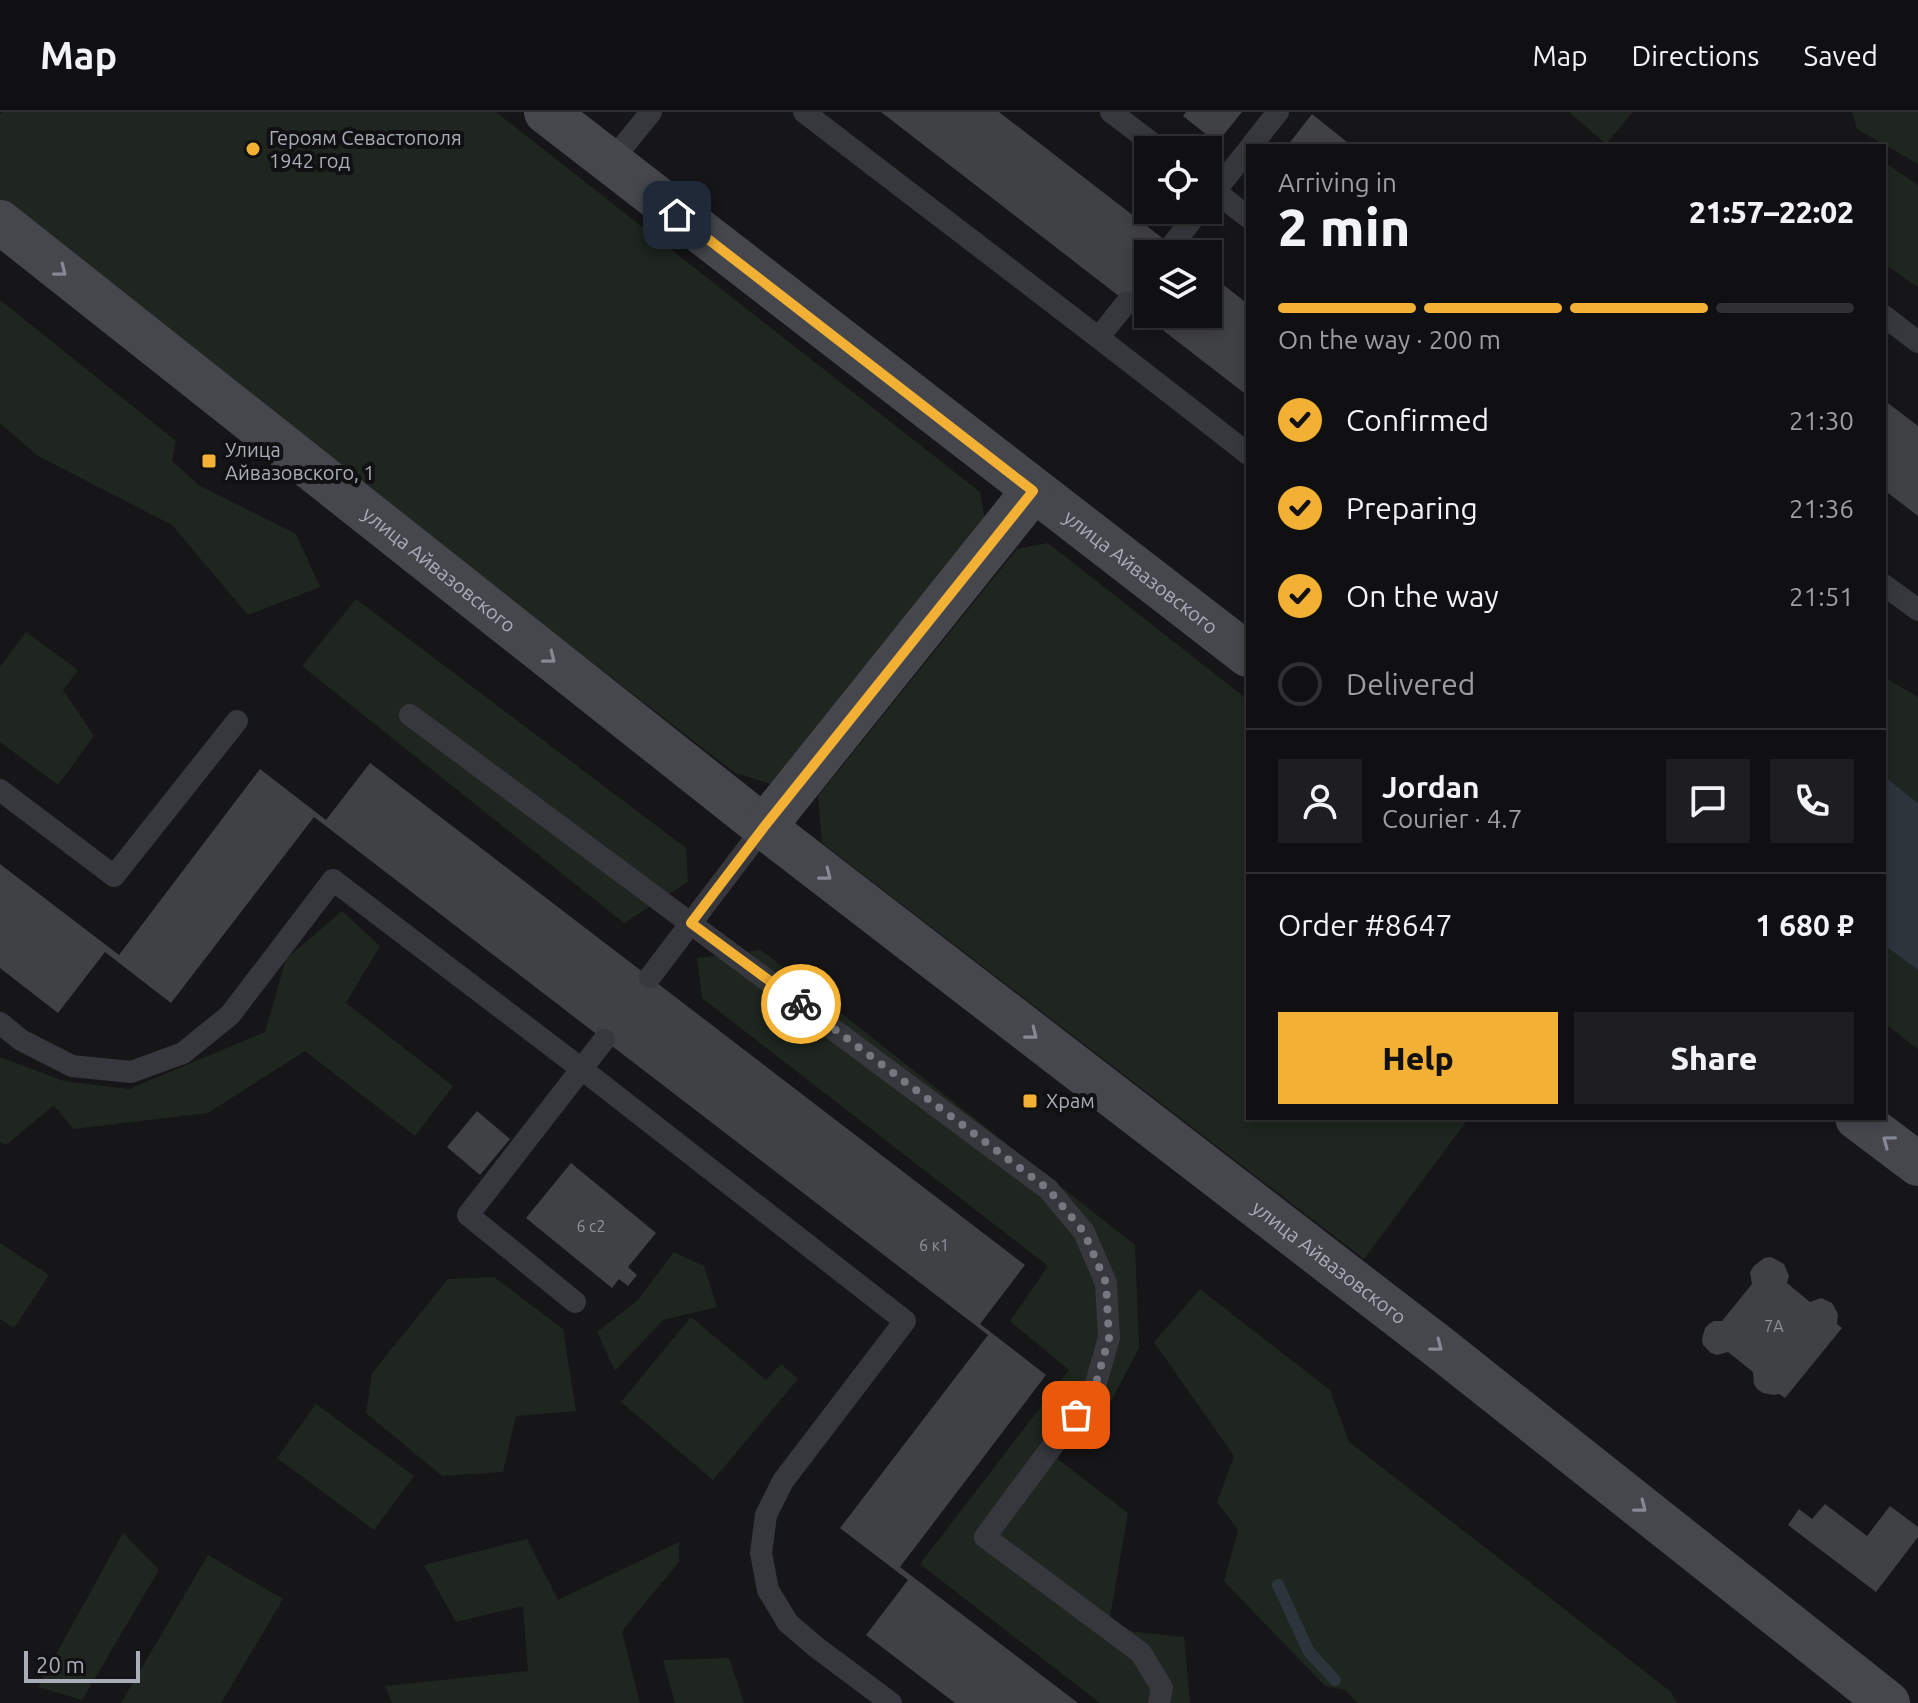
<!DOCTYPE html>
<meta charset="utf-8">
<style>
:root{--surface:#101012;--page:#1e1e20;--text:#f1f3f6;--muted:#9c9d9f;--line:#303032;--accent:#f2b134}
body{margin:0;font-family:Ubuntu,sans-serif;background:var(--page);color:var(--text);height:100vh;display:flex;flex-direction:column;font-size:30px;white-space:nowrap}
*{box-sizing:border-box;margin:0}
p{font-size:26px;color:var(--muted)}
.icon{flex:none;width:44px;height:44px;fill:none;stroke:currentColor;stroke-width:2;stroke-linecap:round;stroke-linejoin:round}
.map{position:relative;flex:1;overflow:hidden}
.panel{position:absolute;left:1246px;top:32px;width:640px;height:976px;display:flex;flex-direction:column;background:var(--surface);border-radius:0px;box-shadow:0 4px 12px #0003,0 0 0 2px var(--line)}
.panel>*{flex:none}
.buttons{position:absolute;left:1134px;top:24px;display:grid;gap:16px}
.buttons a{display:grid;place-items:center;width:88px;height:88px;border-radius:0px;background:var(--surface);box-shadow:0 4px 12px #0003,0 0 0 2px var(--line);font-size:40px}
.scale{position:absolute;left:24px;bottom:20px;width:116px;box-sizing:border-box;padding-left:8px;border:4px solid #a8adb8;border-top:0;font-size:22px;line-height:28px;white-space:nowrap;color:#a8adb8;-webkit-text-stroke:6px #111113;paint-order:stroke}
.pin{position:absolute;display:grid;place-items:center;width:68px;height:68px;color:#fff;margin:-34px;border-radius:16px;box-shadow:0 4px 12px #0006}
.courier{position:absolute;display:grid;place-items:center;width:80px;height:80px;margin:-40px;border:6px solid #f2b134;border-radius:50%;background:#fff;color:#222;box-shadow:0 2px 10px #0007}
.head em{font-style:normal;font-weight:800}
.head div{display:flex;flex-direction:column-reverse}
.head{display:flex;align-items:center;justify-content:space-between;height:136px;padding:0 32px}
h1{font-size:52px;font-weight:800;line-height:60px}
.bar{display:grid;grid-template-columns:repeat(4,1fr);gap:12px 8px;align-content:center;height:96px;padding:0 32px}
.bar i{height:10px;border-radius:6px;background:var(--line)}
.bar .active{background:var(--accent)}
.bar p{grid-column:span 4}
.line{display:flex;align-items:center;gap:20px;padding:0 32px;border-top:2px solid var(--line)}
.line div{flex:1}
.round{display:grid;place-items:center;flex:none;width:84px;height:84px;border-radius:0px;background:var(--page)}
ol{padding:0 32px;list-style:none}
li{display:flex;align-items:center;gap:24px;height:88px}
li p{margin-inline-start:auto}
li .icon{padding:8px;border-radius:50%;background:var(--accent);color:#111;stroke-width:4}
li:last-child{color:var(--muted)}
li i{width:44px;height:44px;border:4px solid var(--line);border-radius:50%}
.button{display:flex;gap:16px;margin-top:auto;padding:16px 32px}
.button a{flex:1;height:92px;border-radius:0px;background:var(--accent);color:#111;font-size:32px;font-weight:800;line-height:92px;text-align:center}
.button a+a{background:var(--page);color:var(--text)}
header{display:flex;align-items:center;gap:48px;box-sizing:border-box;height:112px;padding:0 40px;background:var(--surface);border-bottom:2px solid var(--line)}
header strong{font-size:38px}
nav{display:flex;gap:44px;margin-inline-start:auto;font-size:28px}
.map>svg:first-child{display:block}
</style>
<header>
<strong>Map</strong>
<nav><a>Map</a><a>Directions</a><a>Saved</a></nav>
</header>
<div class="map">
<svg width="1918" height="1591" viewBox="0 0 1918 1591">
<rect width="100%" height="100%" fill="#161618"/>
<!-- green -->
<path fill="#1e261f" d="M 3,0 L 496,0 L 980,380 L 985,408 L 771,672 L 735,661 L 0,93 L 0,3 Z
M 1569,0 L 1633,0 L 1606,32 Z
M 1852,0 L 1918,0 L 1918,52 L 1857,17 Z
M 1884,50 L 1918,73 L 1918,175 L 1884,152 Z
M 0,188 L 176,329 L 172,349 L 200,374 L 296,422 L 320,475 L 248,503 L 172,413 L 38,344 L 0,311 Z
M 1048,431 L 1248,588 L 1248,1006 L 1469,1006 L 1364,1147 L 822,731 L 818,684 L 1017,437 Z
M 356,487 L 686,736 L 688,770 L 624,811 L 302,554 Z
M 26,520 L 78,558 L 63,578 L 94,624 L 58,673 L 0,630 L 0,555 Z
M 1884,565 L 1918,585 L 1918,691 L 1884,664 Z
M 342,799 L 380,834 L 346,891 L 453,974 L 415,1024 L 305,939 L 208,1001 L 73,1017 L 54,993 L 6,1033 L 0,1030 L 0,945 L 64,969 L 129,977 L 265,920 L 286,847 Z
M 1884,833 L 1918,858 L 1918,937 L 1884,911 Z
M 761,838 L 1135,1133 L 1139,1236 L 1101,1308 L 1050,1341 L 1128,1401 L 1108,1517 L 1184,1525 L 1190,1591 L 1100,1591 L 920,1452 L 1069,1258 L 1010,1209 L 1048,1154 L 702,886 L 697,846 Z
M 0,1131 L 49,1163 L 14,1216 L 0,1207 Z
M 674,1140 L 704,1154 L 717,1195 L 663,1208 L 615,1259 L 597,1220 L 638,1188 Z
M 494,1165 L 563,1217 L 576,1299 L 516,1304 L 503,1360 L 442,1364 L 366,1301 L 372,1261 L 448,1167 Z
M 1200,1177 L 1330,1278 L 1349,1330 L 1670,1579 L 1677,1591 L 1358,1591 L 1345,1578 L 1325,1574 L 1224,1469 L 1238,1418 L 1217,1390 L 1234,1344 L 1154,1230 Z
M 691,1205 L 766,1268 L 781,1252 L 798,1267 L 713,1368 L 621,1290 Z
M 316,1292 L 414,1364 L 374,1418 L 277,1346 Z
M 123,1421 L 159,1458 L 82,1588 L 38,1575 Z
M 527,1427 L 558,1488 L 679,1430 L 679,1450 L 622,1519 L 640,1591 L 392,1591 L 385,1574 L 528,1559 L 523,1494 L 456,1510 L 424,1453 Z
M 208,1443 L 283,1487 L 221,1591 L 121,1591 Z
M 729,1546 L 744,1591 L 675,1591 L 663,1548 Z"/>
<!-- water -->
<path fill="#2c353c" d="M 1884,664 L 1918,691 L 1918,858 L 1884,833 Z"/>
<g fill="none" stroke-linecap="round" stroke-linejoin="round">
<!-- stream -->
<path stroke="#2c353c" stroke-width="12" d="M 1278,1473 L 1309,1540 L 1335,1568"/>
</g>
<!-- building -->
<path fill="#404145" d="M 881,0 L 999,0 L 1183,142 L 1148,142 L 1148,202 L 1208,202 L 1208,161 L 1248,192 L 1248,284 Z
M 1186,0 L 1242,0 L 1217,31 L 1183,4 Z
M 1312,2 L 1352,34 L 1287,34 Z
M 1884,288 L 1918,314 L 1918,404 L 1884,378 Z
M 370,651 L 1025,1153 L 980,1212 L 1046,1263 L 900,1455 L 1078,1591 L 955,1591 L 866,1523 L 908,1468 L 840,1416 L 988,1223 L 314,705 L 171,891 L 105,840 L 58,901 L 0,856 L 0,752 L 119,843 L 260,657 L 326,708 Z
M 477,999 L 510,1027 L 480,1063 L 447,1035 Z
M 571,1051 L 656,1121 L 628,1155 L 637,1163 L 628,1174 L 619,1167 L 612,1176 L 526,1106 Z
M 1771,1145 L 1784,1152 L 1789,1164 L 1787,1171 L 1810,1190 L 1821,1186 L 1832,1191 L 1838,1202 L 1837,1212 L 1842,1216 L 1785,1286 L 1779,1282 L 1774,1283 L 1763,1281 L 1757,1277 L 1754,1272 L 1753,1260 L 1728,1240 L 1717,1243 L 1711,1241 L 1703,1233 L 1702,1227 L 1705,1216 L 1709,1212 L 1714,1209 L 1722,1209 L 1752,1172 L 1750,1160 L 1754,1154 L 1764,1146 Z
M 1825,1392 L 1867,1424 L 1890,1394 L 1918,1415 L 1918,1425 L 1876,1480 L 1788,1413 L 1799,1397 L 1812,1407 Z"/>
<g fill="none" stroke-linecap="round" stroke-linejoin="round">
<!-- service -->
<path stroke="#37383d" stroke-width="22" d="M 804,0 C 952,114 1101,226 1248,342
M 1111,0 L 1161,38
M 1251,34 L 1278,0
M 610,51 L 651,0
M 1208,74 L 1248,105
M 1208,88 L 1248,38
M 1172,133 L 1200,98
M 1884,204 L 1918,230
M 1099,225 L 1127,190
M 1884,473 L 1918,498
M 410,603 L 1048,1077 L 1084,1120 L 1106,1171 L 1109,1226 L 1094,1278 L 985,1425 L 1141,1541 L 1162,1576 L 1159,1591
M 0,678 L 114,764 L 237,609
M 650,865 L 764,715
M 0,911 L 21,928 L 72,954 L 131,960 L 183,941 L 230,903 L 333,768 L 583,958 L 905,1209 L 783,1369 L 766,1403 L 761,1441 L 768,1478 L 788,1511 L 816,1535 L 891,1591
M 575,1190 L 468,1103 L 604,928"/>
<!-- secondary -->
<g stroke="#45474d" stroke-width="44">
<path id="s1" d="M 546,0 L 1248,543"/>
<path id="s2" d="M 0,110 L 764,715 L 1439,1235 L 1888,1591"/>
<path d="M 764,715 L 1033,379"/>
<path d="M 1857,1006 L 1918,1052"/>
</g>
</g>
<!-- one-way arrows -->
<defs><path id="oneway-chevron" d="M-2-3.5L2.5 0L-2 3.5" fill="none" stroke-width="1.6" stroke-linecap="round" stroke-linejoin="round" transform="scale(2)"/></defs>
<g stroke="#858993">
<use href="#oneway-chevron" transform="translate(61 159) rotate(38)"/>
<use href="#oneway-chevron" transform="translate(550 546) rotate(38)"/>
<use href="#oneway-chevron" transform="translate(826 763) rotate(38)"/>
<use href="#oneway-chevron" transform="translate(1032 922) rotate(38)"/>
<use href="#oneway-chevron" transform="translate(1888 1029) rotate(-143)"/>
<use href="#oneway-chevron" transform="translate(1437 1234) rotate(38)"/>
<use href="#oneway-chevron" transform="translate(1641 1395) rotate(38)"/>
</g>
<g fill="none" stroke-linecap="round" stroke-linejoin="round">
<!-- done -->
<path stroke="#757880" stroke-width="8" stroke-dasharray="0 14.4" d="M 801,892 L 1048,1077 L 1084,1120 L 1106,1171 L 1109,1226 L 1094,1278 L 1076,1303"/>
<!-- route -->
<path stroke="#f2b134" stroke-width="10" d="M 677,103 L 1033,379 L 764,715 L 691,811 L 801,892"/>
</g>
<!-- markers -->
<g fill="#f2b134" stroke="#111113" stroke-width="3">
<circle cx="253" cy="37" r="8"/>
<rect x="201" y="341" width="16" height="16" rx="4"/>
<rect x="1022" y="981" width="16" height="16" rx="4"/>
</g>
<g text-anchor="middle" stroke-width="8" stroke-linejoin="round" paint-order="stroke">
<!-- number labels -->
<g font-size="16" fill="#8e929b">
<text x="591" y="1120">6 с2</text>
<text x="934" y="1139">6 к1</text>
<text x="1774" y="1220">7А</text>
</g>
<!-- poi labels -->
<g font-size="20" fill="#a8adb8" stroke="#111113" text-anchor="start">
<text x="269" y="33">Героям Севастополя<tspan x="269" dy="23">1942 год</tspan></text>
<text x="225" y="345">Улица<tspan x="225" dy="23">Айвазовского, 1</tspan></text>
<text x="1046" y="996">Храм</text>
</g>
<!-- street labels -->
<g font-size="20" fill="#a8adb8" stroke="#111113">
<text dy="7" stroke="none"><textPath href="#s2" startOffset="560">улица Айвазовского</textPath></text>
<text dy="7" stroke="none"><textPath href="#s1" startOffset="752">улица Айвазовского</textPath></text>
<text dy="7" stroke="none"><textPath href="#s2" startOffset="1688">улица Айвазовского</textPath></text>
</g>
</g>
</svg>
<div class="buttons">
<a><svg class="icon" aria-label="locate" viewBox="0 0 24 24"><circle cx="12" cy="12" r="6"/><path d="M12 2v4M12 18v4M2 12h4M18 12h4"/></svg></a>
<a><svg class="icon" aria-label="layers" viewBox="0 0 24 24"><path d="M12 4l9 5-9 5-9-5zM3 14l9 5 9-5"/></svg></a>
</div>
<div class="scale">20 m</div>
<div class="pin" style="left:1076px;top:1303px;background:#ea580c"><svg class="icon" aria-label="bag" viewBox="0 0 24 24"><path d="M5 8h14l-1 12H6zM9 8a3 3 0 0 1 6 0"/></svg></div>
<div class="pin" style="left:677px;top:103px;background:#1f2937"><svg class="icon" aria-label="home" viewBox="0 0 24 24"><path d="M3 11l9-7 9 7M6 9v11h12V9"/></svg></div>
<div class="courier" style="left:801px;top:892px"><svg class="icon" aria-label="bike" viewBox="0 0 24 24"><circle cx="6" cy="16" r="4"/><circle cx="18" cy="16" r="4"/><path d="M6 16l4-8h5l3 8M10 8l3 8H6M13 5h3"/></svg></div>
<section class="panel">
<div class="head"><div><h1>2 min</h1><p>Arriving in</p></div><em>21:57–22:02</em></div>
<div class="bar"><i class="active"></i><i class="active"></i><i class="active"></i><i></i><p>On the way · 200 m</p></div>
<ol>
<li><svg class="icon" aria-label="check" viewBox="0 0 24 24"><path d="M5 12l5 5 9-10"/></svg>Confirmed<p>21:30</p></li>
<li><svg class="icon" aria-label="check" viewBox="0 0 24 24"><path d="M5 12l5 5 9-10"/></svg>Preparing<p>21:36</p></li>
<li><svg class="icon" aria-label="check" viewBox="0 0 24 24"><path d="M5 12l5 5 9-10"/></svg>On the way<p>21:51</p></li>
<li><i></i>Delivered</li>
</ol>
<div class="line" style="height:144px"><a class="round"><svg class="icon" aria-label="person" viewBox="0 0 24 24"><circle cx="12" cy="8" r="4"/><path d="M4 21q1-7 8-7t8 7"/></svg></a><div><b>Jordan</b><p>Courier · 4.7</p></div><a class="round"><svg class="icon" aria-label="chat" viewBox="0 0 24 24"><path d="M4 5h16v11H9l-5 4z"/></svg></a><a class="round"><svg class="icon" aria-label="phone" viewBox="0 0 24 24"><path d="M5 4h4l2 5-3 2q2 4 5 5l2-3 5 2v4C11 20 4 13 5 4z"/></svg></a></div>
<div class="line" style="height:104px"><div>Order #8647</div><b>1 680 ₽</b></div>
<div class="button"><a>Help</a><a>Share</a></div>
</section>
</div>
